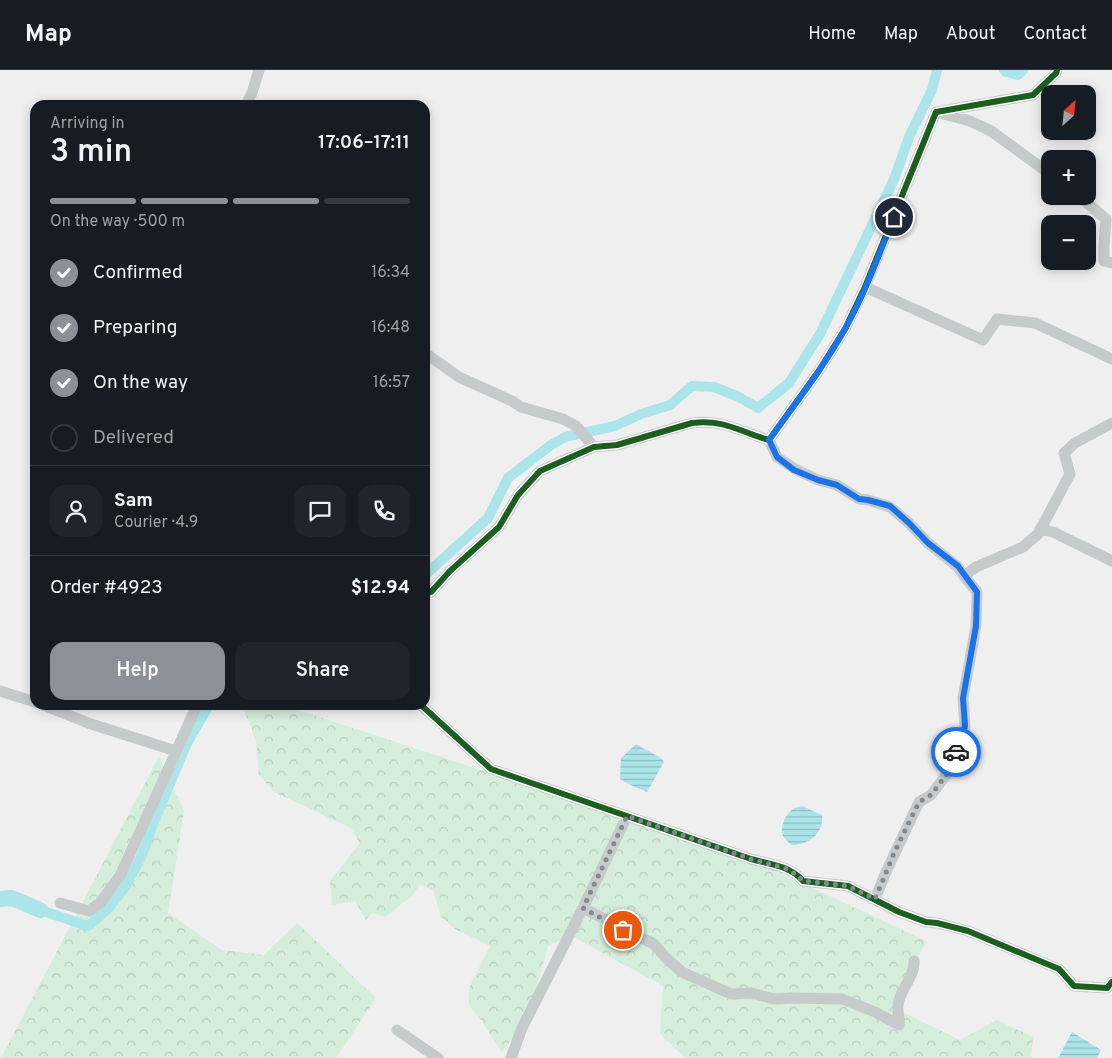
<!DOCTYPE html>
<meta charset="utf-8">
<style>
:root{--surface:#171b24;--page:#20242c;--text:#f1f3f6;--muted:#9ea1a6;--line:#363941;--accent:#8c9099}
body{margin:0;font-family:Overpass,sans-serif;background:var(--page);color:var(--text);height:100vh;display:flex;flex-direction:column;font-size:19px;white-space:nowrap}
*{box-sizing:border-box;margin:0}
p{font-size:16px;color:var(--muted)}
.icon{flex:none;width:28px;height:28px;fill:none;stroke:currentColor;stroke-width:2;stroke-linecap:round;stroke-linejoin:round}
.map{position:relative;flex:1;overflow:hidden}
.panel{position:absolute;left:30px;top:30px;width:400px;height:610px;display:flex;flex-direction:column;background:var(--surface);border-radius:15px;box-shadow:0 2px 12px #0003}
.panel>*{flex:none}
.needle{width:32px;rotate:27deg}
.tools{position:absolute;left:1041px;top:15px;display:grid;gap:10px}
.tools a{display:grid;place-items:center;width:55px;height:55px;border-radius:10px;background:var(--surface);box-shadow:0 2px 12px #0003;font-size:25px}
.pin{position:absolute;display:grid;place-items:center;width:42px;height:42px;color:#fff;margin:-21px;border:2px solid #fff;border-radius:50%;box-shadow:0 1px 5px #0007}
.courier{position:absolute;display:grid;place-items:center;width:50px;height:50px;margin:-25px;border:4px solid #1a73e8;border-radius:50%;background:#fff;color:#222;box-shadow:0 1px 6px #0007}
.headline em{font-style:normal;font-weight:600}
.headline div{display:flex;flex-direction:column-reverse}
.headline{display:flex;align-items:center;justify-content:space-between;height:85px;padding:0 20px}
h1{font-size:32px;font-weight:600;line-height:38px}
.bar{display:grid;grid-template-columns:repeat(4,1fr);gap:8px 5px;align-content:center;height:60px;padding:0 20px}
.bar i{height:6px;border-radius:4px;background:var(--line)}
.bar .on{background:var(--accent)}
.bar p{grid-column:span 4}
.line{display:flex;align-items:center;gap:12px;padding:0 20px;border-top:1px solid var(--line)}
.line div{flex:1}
.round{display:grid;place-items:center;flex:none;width:52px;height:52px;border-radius:15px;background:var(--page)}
ol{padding:0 20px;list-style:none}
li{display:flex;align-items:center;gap:15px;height:55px}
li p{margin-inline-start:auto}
li .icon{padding:5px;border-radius:50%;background:var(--accent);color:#fff;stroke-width:4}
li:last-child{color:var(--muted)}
li i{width:28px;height:28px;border:2px solid var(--line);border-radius:50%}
.cta{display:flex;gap:10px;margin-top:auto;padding:10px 20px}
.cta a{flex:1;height:58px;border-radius:15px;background:var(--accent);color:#fff;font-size:20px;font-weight:600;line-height:58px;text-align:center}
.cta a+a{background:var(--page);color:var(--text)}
header{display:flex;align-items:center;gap:30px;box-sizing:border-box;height:70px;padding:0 25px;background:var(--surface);border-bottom:1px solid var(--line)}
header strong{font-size:24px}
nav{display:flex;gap:28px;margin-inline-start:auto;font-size:18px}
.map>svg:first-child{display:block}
</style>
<header>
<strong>Map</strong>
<nav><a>Home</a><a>Map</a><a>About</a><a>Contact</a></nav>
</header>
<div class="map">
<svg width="1112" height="988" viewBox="0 0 1112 988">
<defs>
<pattern id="forest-crowns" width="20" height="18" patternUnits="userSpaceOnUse" patternTransform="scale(1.25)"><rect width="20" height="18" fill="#d5eddb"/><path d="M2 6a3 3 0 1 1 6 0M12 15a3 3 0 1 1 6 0" fill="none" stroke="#b8cdbe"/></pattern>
<pattern id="water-rules" width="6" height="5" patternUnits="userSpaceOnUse" patternTransform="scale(1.25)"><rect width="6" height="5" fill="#abe4e9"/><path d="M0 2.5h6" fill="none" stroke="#8dbbc0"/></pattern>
</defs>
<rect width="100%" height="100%" fill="#efefef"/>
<!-- forest -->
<path fill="url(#forest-crowns)" d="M 242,635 L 283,635 L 751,789 L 926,871 L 894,938 L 960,970 L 997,950 L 1033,967 L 1031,988 L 685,988 L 660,964 L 663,916 L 570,865 L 548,876 L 529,944 L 502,983 L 483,953 L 469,935 L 469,918 L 490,876 L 455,859 L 441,847 L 433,820 L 420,814 L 413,825 L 385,847 L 372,843 L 366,850 L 355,831 L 332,835 L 330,811 L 360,773 L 351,758 L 274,722 L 259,705 L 256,670 Z
M 159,686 L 184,741 L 168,843 L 222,880 L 264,885 L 297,853 L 376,928 L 336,988 L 1,988 Z"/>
<!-- water -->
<path fill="url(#water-rules)" d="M 636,674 L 661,688 L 664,692 L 647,722 L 630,715 L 620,709 L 621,688 Z
M 802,736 L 822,745 C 824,763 809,775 792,775 C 788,772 783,768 782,763 C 781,750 790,737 802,736 Z
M 1072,962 L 1101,980 L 1097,988 L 1058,988 Z"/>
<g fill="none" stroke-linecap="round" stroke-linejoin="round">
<!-- canal -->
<path stroke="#abe4e9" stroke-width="10" d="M 1004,0 L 1006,2 L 1018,5 L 1023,0
M 425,505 L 488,448 L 508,408 L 551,375 L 565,367 L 615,356 L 641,344 L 670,335 L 692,316 L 714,317 L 737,326 L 758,338 L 789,313 L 820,264 L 895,107 L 909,67 L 932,20 L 937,0
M 40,840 L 88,856 L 109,838 L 127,814 L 142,785 L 153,754 L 186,675 L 209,635"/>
<!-- river -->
<path stroke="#abe4e9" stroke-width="16" d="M 0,829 L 12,828 L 40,840"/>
<!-- minor -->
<path stroke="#c6cacb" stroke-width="11" d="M 246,35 L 252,23 L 259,0
M 940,43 L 970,51 L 991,61 L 1050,104
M 1079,126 L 1106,149 L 1104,176 L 1104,191 L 1112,193
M 865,217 L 983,270 L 997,249 L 1035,253 L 1112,289
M 425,283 L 459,307 L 512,331 L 521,337 L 563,349 L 576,356 L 594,377
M 769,370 L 777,387 L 795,399 L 818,410 L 837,415 L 859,429 L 868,430 L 890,437 L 909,453 L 928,473 L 958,497 L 964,506 L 976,497 L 1023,477 L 1038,464 L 1070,404 L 1064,383 L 1075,373 L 1112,353
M 1040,459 L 1053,462 L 1112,491
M 425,524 L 431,522 L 450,501 L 499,457 L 518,425 L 540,401 L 594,377 L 617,375 L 692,353 C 725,349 740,362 769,370 L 818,302 L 845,259 L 865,217 L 936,42 L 1033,25 L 1056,3 L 1057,0
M 0,621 L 35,632
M 43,635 L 88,653 L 176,681
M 421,635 L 491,699 L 751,789 C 769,794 791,796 803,811 L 848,816 L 899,842 L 926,852 L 937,853 L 968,861 L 1059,899 L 1074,916 L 1107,918 L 1112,912
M 875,829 L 886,802 L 919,732 L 931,725 L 947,704 L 965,656 L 963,628 L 976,556 L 977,522 L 964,506
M 60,833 L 89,841 L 100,833 L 120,806 L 197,635
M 583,838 L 654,874 L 666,888 L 682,902 L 731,924 L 751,923 L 774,929 L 793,928 L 842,929 L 875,942 L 899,955 C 900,948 897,941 898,935 C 900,919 915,907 914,891
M 397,960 L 438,988
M 511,988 L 522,958 L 583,838 L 627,746"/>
<!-- cycleway casing -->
<g stroke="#fff" stroke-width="9">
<path id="cycleway" d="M 425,524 L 431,522 L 450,501 L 499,457 L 518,425 L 540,401 L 594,377 L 617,375 L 692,353 C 725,349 740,362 769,370 L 818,302 L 845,259 L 865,217 L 936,42 L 1033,25 L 1056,3 L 1057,0
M 421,635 L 491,699 L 751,789 C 769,794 791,796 803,811 L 848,816 L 899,842 L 926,852 L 937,853 L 968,861 L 1059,899 L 1074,916 L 1107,918 L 1112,912"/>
</g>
<!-- cycleway -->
<use href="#cycleway" stroke="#1b5e20" stroke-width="6"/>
</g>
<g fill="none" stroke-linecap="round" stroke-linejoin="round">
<!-- done -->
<path stroke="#828a8e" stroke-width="5" stroke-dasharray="0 9" d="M 623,860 L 583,838 L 627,746 L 751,789 L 788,799 L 798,806 L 803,811 L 848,816 L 875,829 L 895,781 L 919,732 L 931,725 L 947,704 L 956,682"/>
<!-- route -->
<path stroke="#1a73e8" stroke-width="6" d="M 894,147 C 879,185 865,224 845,259 C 823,298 795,334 769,370 L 777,387 L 794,400 L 818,410 L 837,415 L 859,429 L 868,430 L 890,436 L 909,453 L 928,473 L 958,496 L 977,522 L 976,556 L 963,628 L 965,656 L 956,682"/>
</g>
</svg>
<div class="tools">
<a><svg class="needle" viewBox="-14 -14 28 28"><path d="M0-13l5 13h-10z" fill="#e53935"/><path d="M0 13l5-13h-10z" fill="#9ea1a6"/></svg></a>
<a>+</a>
<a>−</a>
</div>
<div class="pin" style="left:623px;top:860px;background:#ea580c"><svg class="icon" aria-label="bag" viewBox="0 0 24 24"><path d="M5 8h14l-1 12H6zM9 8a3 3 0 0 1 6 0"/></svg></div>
<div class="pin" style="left:894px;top:147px;background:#1f2937"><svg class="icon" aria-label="home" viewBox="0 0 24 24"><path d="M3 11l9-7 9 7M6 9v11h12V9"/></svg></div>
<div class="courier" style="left:956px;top:682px"><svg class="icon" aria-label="car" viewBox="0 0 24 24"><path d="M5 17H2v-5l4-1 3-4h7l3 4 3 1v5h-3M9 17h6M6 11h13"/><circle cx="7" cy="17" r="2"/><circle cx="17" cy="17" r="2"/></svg></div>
<section class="panel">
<div class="headline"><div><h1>3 min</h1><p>Arriving in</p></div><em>17:06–17:11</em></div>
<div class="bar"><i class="on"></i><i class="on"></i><i class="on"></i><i></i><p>On the way · 500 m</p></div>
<ol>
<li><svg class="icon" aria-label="check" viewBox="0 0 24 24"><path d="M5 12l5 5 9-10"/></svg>Confirmed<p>16:34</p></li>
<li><svg class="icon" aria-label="check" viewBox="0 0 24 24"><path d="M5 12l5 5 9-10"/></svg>Preparing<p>16:48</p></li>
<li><svg class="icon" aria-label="check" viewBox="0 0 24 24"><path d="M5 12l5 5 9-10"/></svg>On the way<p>16:57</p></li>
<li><i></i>Delivered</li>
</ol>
<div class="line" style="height:90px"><a class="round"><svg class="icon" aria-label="person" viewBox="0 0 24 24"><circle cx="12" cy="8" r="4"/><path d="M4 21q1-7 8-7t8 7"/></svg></a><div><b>Sam</b><p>Courier · 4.9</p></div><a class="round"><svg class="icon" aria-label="chat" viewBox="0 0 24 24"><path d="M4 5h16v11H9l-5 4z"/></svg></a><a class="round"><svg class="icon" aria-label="phone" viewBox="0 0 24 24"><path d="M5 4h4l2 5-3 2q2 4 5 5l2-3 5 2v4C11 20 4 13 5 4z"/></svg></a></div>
<div class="line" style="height:65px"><div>Order #4923</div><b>$12.94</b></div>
<div class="cta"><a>Help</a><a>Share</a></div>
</section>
</div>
